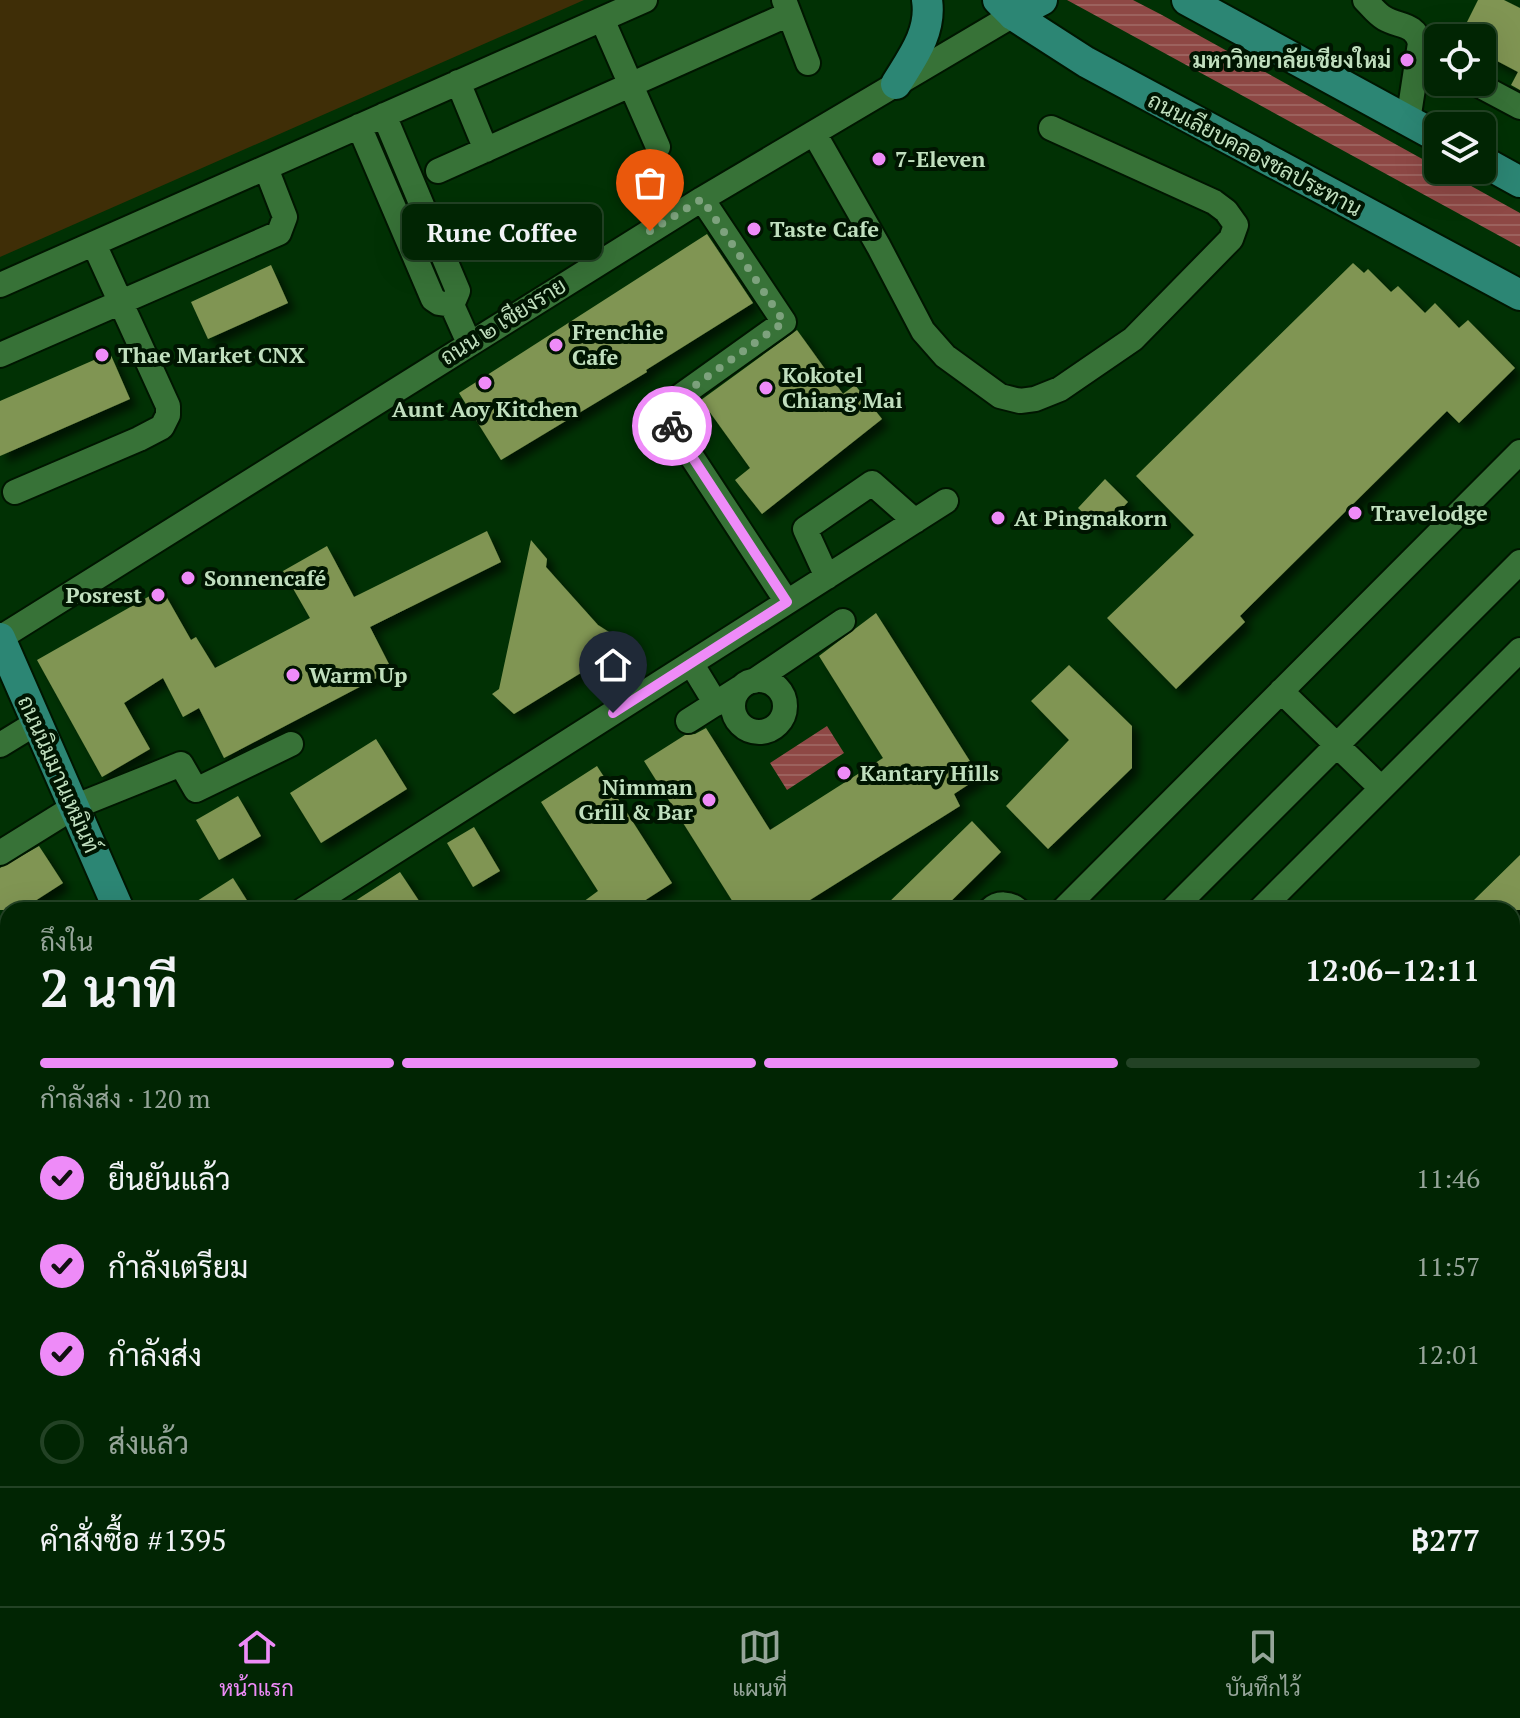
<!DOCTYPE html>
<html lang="th">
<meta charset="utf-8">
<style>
:root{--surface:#012503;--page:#0f3112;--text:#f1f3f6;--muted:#96a59a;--line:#234225;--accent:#ee8bf8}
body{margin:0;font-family:"PT Serif",Sarabun,serif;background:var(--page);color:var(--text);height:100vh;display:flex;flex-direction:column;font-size:30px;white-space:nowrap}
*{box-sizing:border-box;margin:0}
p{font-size:26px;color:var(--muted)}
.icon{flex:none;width:44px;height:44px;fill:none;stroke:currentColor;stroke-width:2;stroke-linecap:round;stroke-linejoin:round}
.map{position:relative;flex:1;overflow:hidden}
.panel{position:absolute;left:0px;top:902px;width:1520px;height:704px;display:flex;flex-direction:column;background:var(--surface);border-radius:24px 24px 0 0;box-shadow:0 8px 32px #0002,0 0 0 2px var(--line)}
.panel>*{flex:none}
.tools{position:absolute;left:1424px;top:24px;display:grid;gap:16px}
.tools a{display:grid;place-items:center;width:72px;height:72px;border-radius:12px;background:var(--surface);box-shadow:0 8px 32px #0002,0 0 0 2px var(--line);font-size:40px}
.pin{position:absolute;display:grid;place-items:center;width:68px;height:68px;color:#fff;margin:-82px -34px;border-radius:50% 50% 50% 0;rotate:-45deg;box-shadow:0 0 8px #0007}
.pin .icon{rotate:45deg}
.courier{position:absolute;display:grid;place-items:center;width:80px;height:80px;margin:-40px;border:6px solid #ee8bf8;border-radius:50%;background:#fff;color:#222;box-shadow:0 2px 10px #0007}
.bubble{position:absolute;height:56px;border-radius:12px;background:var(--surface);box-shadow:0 8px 32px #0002,0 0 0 2px var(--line);font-size:26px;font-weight:600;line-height:56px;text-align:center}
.headline em{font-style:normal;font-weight:600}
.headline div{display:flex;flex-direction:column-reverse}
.headline{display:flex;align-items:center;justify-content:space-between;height:136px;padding:0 40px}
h1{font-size:52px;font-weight:600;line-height:60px}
.bar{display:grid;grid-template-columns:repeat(4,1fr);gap:12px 8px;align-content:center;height:96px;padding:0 40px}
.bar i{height:10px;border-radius:6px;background:var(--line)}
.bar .active{background:var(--accent)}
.bar p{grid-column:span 4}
.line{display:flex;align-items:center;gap:20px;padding:0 40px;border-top:2px solid var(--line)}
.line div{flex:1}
ol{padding:0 40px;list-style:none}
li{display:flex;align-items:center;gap:24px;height:88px}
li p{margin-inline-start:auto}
li .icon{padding:8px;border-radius:50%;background:var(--accent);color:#111;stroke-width:4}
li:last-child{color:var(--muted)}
li i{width:44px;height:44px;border:4px solid var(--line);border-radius:50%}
.tab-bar{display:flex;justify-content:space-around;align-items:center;height:112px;border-top:2px solid var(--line);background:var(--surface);font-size:22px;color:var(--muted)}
.tab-bar a{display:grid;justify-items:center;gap:4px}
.tab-bar .active{color:var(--accent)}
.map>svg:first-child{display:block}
</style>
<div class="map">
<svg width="1520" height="1606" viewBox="0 0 1520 1606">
<defs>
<pattern id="grass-tufts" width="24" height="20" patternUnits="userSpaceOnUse" patternTransform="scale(2)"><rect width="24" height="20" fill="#3f2e07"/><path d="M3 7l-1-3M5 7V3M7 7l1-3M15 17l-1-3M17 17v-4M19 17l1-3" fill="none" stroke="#594c29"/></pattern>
<pattern id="water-rules" width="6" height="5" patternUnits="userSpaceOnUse" patternTransform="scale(2)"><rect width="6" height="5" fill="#8e4845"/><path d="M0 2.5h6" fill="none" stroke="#9c625e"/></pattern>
<filter id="shadow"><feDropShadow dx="7" dy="7" stdDeviation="4" flood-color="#0009"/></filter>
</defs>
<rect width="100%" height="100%" fill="#013104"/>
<!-- grass -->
<path fill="url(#grass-tufts)" d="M 1520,1329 L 1520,1474 L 1512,1466 L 1512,1337 Z"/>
<!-- green -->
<path fill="#3f2e07" d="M 0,0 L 584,0 L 0,257 Z"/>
<!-- water -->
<path fill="url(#water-rules)" d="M 1067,0 L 1133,0 L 1162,15 L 1520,213 L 1520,247 Z
M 827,726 L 844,753 L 787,790 L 770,763 Z"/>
<!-- building -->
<path fill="#809553" filter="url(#shadow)" d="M 1478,0 L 1504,0 L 1520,8 L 1520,90 L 1511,85 L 1518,72 L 1482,53 L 1482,38 L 1459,38 Z
M 707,234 L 753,303 L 646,370 L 647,372 L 501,460 L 459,393 Z
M 1353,263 L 1364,273 L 1368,269 L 1391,292 L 1398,286 L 1425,313 L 1435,303 L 1459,328 L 1468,320 L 1515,368 L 1459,423 L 1447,411 L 1240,616 L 1245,622 L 1176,689 L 1107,618 L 1194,535 L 1136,476 Z
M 271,265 L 288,303 L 208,339 L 191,302 Z
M 797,330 L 843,394 L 855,385 L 882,419 L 762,514 L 735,480 L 750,468 L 701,400 Z
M 110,353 L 130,399 L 0,456 L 0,401 Z
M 1105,479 L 1128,502 L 1101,530 L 1078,508 Z
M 487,531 L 501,562 L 370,627 L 392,670 L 224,758 L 199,708 L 183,717 L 163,678 L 124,703 L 150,749 L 102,777 L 37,660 L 162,589 L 191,640 L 196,637 L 215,668 L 310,618 L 283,571 L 327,546 L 354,597 Z
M 531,540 L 547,559 L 546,567 L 598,625 L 628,644 L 514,714 L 492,694 L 499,689 Z
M 876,613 L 980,777 L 954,794 L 960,806 L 794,910 L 738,910 L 644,761 L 685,735 L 695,734 L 706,728 L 770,830 L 883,758 L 819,656 Z
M 1069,665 L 1132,726 L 1132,768 L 1048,849 L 1006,806 L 1069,740 L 1031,701 Z
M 376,739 L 407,789 L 321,843 L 290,793 Z
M 597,766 L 672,883 L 630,910 L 572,910 L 598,891 L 541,802 Z
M 238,796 L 261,836 L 219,860 L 196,820 Z
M 972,821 L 1001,852 L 942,910 L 881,910 Z
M 474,827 L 500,871 L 473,887 L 447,843 Z
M 39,846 L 63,883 L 21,910 L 0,910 L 0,868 Z
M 1520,855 L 1520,910 L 1464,910 L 1473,901 Z
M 400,872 L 425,910 L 341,910 Z
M 233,878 L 253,910 L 183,910 Z"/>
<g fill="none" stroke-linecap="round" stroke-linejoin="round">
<!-- minor casing -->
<g stroke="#001600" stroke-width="28">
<path id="minor" d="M 784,0 L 808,63
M 1365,0 C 1371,6 1377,14 1384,18 C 1399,27 1415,23 1420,43 L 1408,121
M 602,19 L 658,147
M 458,82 L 486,150
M 1473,82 L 1520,107
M 384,115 L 458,291 L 452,305 L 469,343
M 359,126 L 433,299 L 439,303 L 452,305
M 814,133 L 879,247 L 923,331 L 945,356 L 1000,396 L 1020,401 L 1035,399 L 1060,389 L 1133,339 L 1231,239 L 1236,225 L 1226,211 L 1214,202 L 1051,128
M 438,171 L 789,14
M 702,199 L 784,322 L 665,407 L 669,422 L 787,602
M 0,285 L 645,0
M 0,355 L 279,233 L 285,217 L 266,168
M 15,492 L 139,439 L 162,427 L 168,415 L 168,406 L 94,244
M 827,577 L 805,529 L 872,483 L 915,521
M 0,638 L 702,199 L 1013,15
M 691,663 L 716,704
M733 706a26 26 0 1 1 52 0a26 26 0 1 1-52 0Z
M 754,681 L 843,621
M 1281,691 L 1381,788
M 688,721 L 740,688
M 0,745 L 36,723
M 0,853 L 74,807 L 181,764 L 196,790 L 291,744
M 303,910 L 946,501
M 990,910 C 998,902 1010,903 1018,910
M 1063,910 L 1520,452
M 1172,910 L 1520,562
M 1260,910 L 1520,650
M 1512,1071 L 1520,1063
M 0,1104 L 8,1099
M 0,1397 L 8,1391
M 1512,1504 L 1520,1512
M 976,1598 L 984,1606
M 1307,1600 L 1313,1606
M 143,1606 L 153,1598
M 831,1606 L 842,1598"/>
</g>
<!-- major casing -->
<g stroke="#001600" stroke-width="34">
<path id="major" d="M 998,0 L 1013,15 L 1086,62 L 1520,295
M 1187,0 L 1438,137
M 1013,15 L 1042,0
M 896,84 C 912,58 932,32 927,0
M 1482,161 L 1520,182
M 0,638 L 119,910
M 426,1598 L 429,1606"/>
</g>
<!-- minor -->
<use href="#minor" stroke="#377237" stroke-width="24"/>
<!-- major -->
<use href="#major" stroke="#2c8674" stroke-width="30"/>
</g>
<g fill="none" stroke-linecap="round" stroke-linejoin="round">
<!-- done -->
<path stroke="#7da27d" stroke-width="8" stroke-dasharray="0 14.4" d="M 650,231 L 702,199 L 784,322 L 665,407 L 672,426"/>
<!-- route -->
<path stroke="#ee8bf8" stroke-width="10" d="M 613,713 L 787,602 L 672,426"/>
</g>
<!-- markers -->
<g fill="#ee8bf8" stroke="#001501" stroke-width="3">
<circle cx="1407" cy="60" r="8"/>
<circle cx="879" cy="159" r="8"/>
<circle cx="754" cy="229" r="8"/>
<circle cx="556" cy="345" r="8"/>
<circle cx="102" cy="355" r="8"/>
<circle cx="485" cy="383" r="8"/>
<circle cx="766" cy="388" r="8"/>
<circle cx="1355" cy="513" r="8"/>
<circle cx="998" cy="518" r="8"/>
<circle cx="188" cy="578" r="8"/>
<circle cx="158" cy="595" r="8"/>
<circle cx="293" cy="675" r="8"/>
<circle cx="844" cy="773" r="8"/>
<circle cx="709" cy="800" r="8"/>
</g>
<g text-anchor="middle" stroke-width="8" stroke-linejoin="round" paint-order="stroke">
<!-- poi labels -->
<g font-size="22" font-weight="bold" fill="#c0dfbe" stroke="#001501" text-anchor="start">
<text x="1391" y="68" text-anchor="end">มหาวิทยาลัยเชียงใหม่</text>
<text x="895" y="167">7-Eleven</text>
<text x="770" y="237">Taste Cafe</text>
<text x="572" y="340">Frenchie<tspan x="572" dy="25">Cafe</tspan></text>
<text x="118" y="363">Thae Market CNX</text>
<text x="782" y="383">Kokotel<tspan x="782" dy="25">Chiang Mai</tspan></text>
<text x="485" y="417" text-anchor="middle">Aunt Aoy Kitchen</text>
<text x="1371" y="521">Travelodge</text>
<text x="1014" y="526">At Pingnakorn</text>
<text x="204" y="586">Sonnencafé</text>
<text x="142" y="603" text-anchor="end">Posrest</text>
<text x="309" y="683">Warm Up</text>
<text x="860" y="781">Kantary Hills</text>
<text x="693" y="795" text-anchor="end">Nimman<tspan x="693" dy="25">Grill &amp; Bar</tspan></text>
</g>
<!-- street labels -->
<g font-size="22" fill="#c0dfbe" stroke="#001501">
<text transform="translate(1255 154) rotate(28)" y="8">ถนนเลียบคลองชลประทาน</text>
<text transform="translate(503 321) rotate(-32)" y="8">ถนน ๒ เชียงราย</text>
<text transform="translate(59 774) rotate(66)" y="8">ถนนนิมมานเหมินท์</text>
</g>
</g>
</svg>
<div class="tools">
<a><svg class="icon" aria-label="locate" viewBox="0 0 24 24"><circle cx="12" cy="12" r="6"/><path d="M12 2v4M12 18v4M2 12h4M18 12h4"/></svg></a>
<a><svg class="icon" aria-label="layers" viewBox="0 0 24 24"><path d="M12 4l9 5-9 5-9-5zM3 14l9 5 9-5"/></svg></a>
</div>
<div class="pin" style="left:650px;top:231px;background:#ea580c"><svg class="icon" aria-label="bag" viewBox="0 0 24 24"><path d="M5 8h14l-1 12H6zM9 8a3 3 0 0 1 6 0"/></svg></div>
<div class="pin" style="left:613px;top:713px;background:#1f2937"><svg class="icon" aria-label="home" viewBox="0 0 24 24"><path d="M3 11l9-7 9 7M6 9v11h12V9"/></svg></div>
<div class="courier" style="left:672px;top:426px"><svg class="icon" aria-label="bike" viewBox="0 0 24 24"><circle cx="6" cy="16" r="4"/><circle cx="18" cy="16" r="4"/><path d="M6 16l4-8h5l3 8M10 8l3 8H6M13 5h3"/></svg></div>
<div class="bubble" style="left:402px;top:204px;width:200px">Rune Coffee</div>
<section class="panel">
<div class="headline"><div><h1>2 นาที</h1><p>ถึงใน</p></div><em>12:06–12:11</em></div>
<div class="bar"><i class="active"></i><i class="active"></i><i class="active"></i><i></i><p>กำลังส่ง · 120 m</p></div>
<ol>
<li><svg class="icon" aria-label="check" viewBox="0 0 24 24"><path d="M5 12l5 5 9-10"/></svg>ยืนยันแล้ว<p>11:46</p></li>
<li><svg class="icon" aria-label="check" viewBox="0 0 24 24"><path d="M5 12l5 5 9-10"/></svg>กำลังเตรียม<p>11:57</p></li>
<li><svg class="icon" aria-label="check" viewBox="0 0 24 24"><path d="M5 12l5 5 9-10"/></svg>กำลังส่ง<p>12:01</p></li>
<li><i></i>ส่งแล้ว</li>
</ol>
<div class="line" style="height:104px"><div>คำสั่งซื้อ #1395</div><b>฿277</b></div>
</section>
</div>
<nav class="tab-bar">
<a class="active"><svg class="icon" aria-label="home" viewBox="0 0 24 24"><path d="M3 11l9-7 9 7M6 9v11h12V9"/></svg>หน้าแรก</a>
<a><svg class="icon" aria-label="map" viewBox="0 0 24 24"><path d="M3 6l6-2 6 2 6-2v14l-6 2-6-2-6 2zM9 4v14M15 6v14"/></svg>แผนที่</a>
<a><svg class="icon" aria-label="saved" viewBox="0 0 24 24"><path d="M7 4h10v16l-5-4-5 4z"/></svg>บันทึกไว้</a>
</nav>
